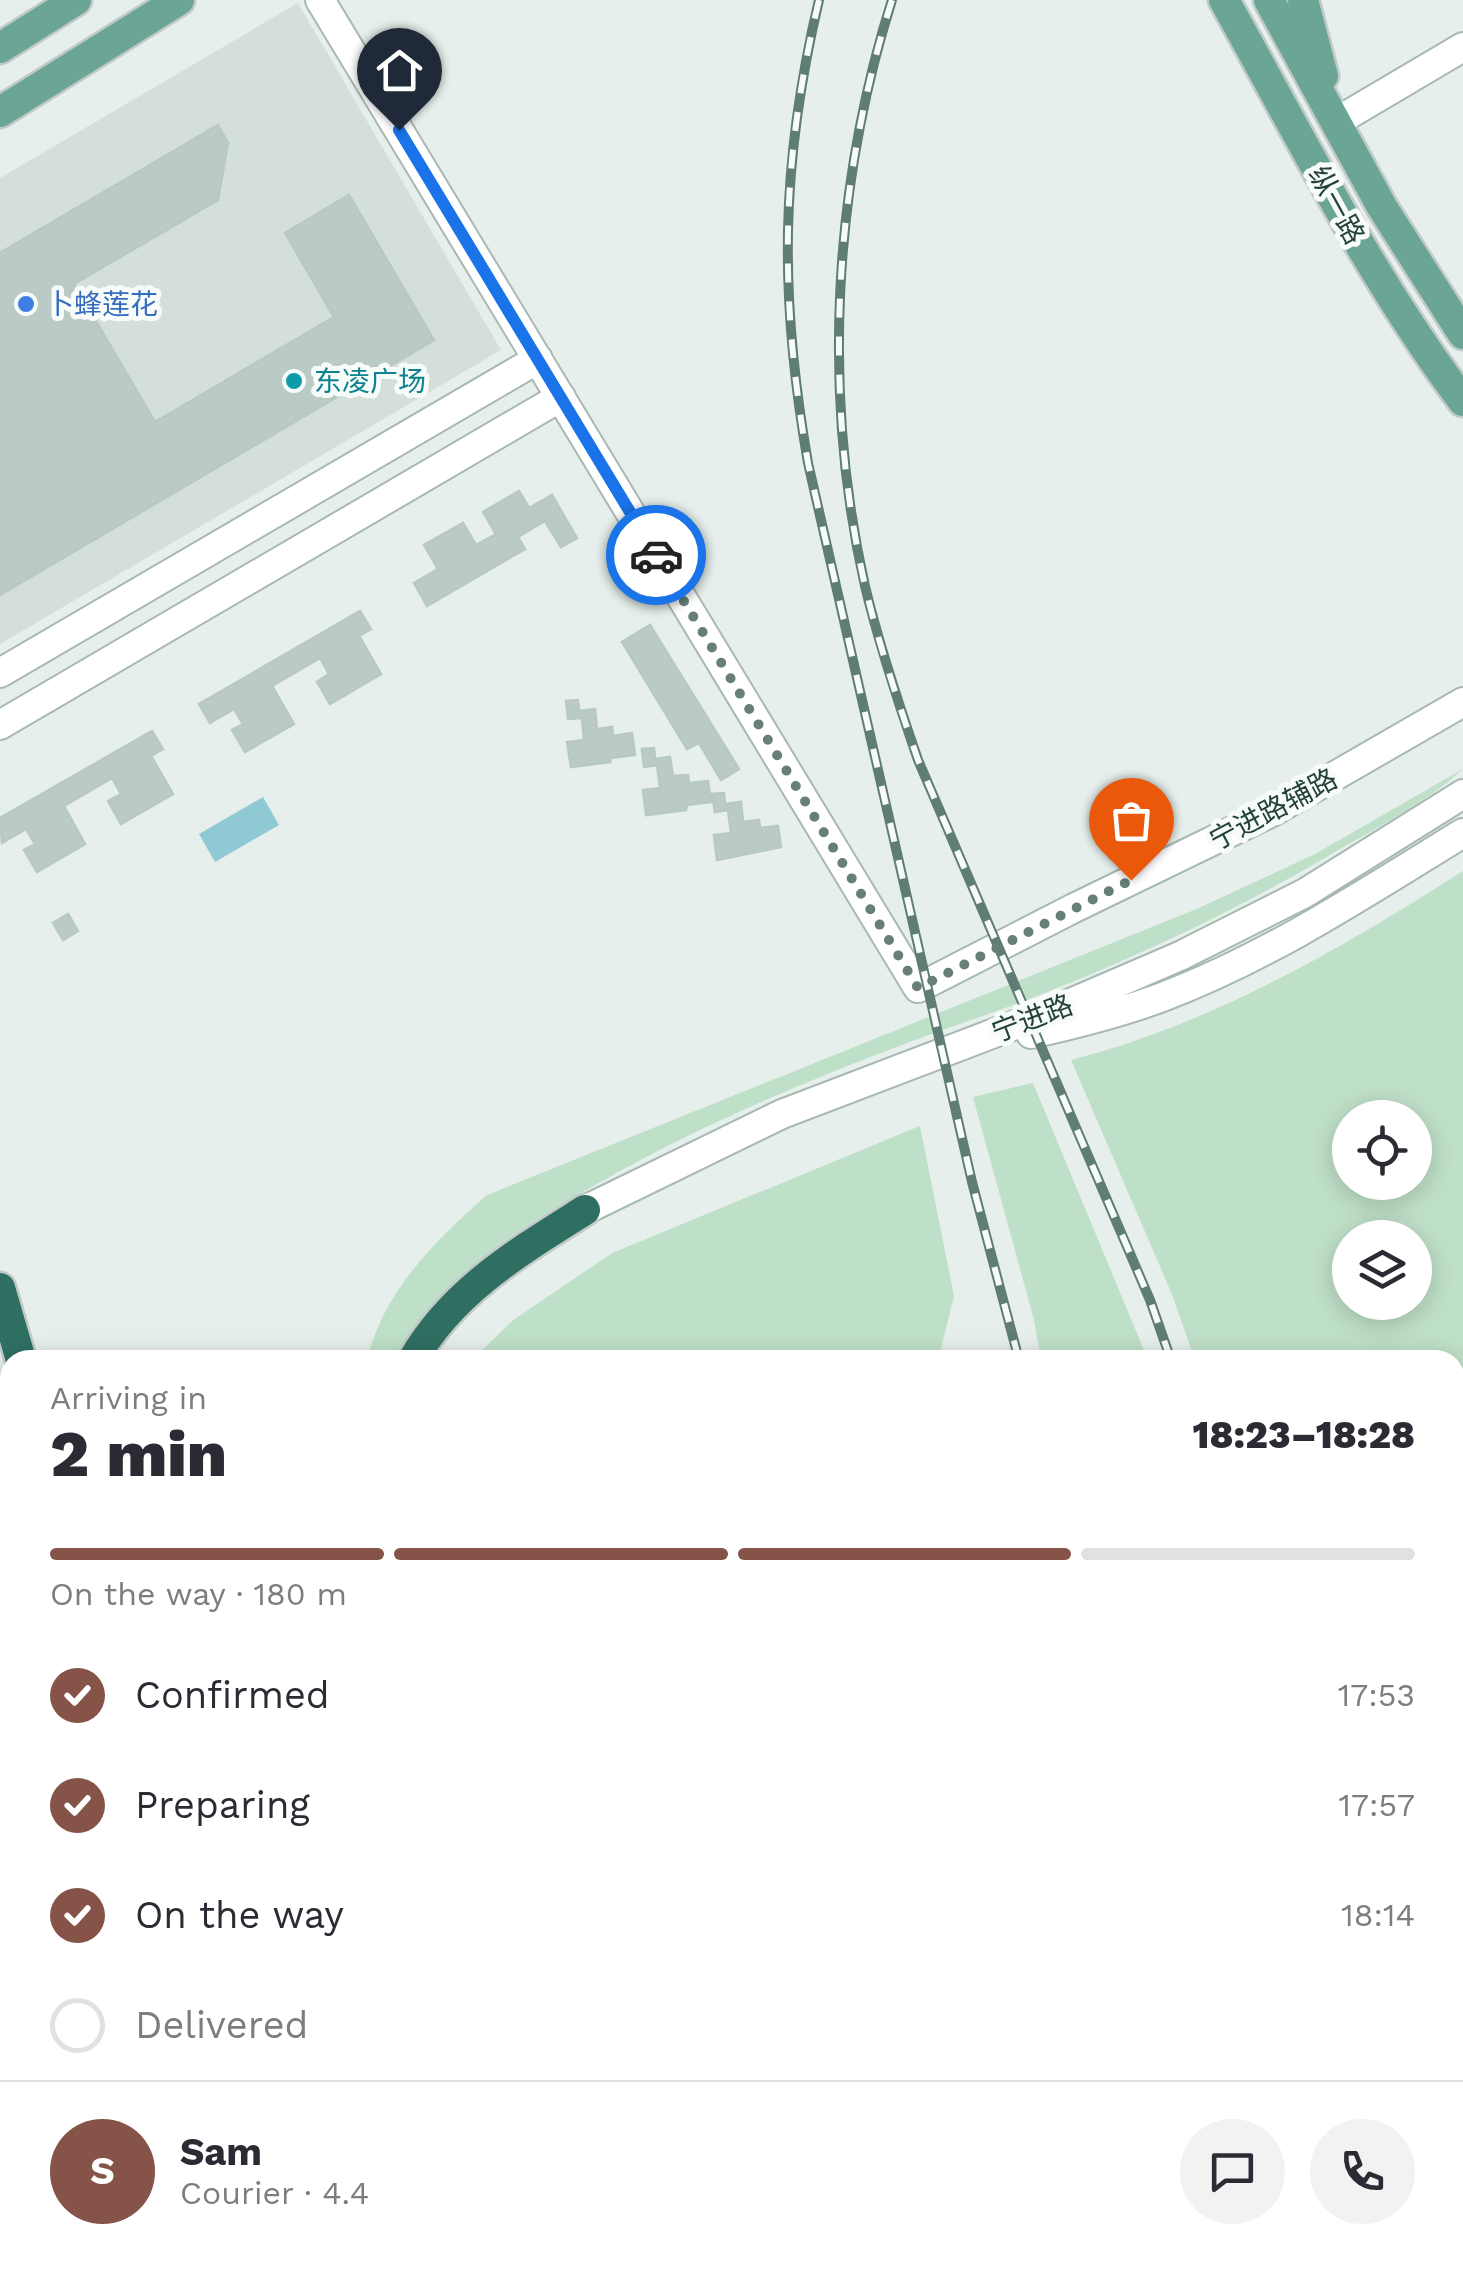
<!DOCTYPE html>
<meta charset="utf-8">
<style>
:root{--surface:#fff;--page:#f2f2f3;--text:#2b2b33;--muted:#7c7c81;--line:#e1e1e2;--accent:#855347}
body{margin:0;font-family:"Work Sans","Noto Sans SC",sans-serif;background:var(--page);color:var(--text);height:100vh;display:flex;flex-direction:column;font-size:38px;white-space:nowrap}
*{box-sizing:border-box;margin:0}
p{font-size:32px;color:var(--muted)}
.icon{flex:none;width:55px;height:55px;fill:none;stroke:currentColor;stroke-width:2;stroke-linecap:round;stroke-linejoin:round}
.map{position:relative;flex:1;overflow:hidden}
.side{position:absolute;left:0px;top:1350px;width:1465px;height:930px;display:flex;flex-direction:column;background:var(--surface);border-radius:30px 30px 0 0;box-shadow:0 5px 25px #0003}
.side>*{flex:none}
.controls{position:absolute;left:1332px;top:1100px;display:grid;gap:20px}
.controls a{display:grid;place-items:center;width:100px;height:100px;border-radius:50%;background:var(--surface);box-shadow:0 5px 25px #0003;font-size:50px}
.pin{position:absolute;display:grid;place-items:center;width:85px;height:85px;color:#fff;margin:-102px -42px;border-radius:50% 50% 50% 0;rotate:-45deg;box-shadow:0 0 10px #0007}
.pin .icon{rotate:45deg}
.courier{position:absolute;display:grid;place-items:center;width:100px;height:100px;margin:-50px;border:8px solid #1a73e8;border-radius:50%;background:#fff;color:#222;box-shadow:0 2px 12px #0007}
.head em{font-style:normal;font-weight:800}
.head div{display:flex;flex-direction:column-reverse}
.head{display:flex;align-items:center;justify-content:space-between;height:170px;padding:0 50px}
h1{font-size:65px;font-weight:800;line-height:75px}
.bar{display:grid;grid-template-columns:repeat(4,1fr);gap:15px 10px;align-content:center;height:120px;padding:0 50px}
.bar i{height:12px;border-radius:8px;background:var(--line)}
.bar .active{background:var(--accent)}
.bar p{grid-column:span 4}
.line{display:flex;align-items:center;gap:25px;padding:0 50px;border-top:2px solid var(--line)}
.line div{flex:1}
.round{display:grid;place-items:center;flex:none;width:105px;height:105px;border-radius:52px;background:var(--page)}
ol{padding:0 50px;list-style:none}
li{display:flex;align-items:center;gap:30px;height:110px}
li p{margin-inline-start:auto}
li .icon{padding:10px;border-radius:50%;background:var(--accent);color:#fff;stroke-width:4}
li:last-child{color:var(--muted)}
li i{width:55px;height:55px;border:5px solid var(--line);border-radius:50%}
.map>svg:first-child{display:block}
</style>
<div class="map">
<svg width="1463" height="2280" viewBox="0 0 1463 2280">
<rect width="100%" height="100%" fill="#e6efeb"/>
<!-- built -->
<path fill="#d4dfda" d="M 298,3 L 501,350 L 0,644 L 0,178 Z"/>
<!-- green -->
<path fill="#bfe0c8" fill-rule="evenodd" d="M 1463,769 C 1426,803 1374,829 1330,855 C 1240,908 1147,952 1050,991 C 1003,1010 955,1025 907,1043 C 801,1083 696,1127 597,1184 C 514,1231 442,1276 394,1360 L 367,1360 C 384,1290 436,1240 487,1195 L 1199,908 L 1315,854 Z
M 1463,871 L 1463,1391 L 1455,1403 L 1455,1360 L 1195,1360 L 1171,1292 L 1071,1060 C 1214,1023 1339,950 1463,871 ZM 1350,1118 L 1415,1118 L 1415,1182 L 1350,1182 ZM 1350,1238 L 1415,1238 L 1415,1302 L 1350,1302 Z
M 1033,1083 L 1148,1360 L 1041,1360 L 1034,1320 L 973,1097 Z
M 920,1126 L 954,1296 L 938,1360 L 472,1360 L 512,1321 L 612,1253 Z
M 755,2270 L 911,2270 L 908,2280 L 744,2280 Z"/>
<!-- water -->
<path fill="#8ec9d4" d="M 263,797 L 279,825 L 215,862 L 199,834 Z"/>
<!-- building -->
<path fill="#bbcac4" stroke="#b8c9c2" stroke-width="2.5" d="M 218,125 L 228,143 L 218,200 L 74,284 L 155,422 L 334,317 L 285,233 L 349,195 L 434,340 L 0,595 L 0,253 Z
M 519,491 L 529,508 L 552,495 L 577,538 L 561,547 L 545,521 L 518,537 L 525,549 L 427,606 L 414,583 L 438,569 L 424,545 L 463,523 L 476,545 L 496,534 L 483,512 Z
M 360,611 L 371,629 L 359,636 L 381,674 L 330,704 L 317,682 L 329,674 L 320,658 L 272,686 L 294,724 L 245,752 L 232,730 L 243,724 L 234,709 L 210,723 L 199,704 Z
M 650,625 L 739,769 L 721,780 L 699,743 L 687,749 L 622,642 Z
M 578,700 L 579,711 L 595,709 L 597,729 L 612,727 L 613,736 L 632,733 L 635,755 L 611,758 L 610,762 L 571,767 L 567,742 L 584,740 L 582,718 L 568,719 L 566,701 Z
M 152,731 L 163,749 L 151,756 L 173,794 L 121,824 L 108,801 L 121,794 L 112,778 L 64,806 L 85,844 L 37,872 L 24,850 L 35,844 L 26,829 L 2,843 L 0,818 Z
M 654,748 L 655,759 L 670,757 L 673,776 L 688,775 L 689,783 L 708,781 L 711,802 L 687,805 L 686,810 L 646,815 L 643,790 L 660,788 L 657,765 L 644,767 L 642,749 Z
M 724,793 L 725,804 L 741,802 L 743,822 L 759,820 L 760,828 L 778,826 L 781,847 L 717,860 L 714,835 L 731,833 L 728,810 L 715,812 L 712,794 Z
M 68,914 L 78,931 L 63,940 L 53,923 Z"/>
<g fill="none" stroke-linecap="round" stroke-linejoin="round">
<!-- minor casing -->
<g stroke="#a8b8b2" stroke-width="32">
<path id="minor" d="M 320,0 L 918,988 L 1074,908 L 1276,810 L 1463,702
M 1336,122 L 1463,47
M 0,673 L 538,359
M 0,725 L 561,397
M 1031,1034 C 1076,1024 1121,1013 1165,996 C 1270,956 1367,892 1463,833
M 585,1210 L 782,1114 L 1052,1011 L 1180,956 L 1305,893 L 1463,794
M 0,1986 L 10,2009
M 124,2270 L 128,2280
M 45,2280 L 72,2270"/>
</g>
<!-- major casing -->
<g stroke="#c2cac8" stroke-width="35">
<path id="major" d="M 1224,0 C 1300,136 1369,276 1463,401
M 1269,0 L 1382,207 L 1463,334
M 1303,0 L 1323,76
M 0,48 L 76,0
M 0,112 L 179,0"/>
</g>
<!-- highway casing -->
<g stroke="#c2cac8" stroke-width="35">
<path id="highway" d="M 0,1288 L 21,1360
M 413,1360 C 452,1291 520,1251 585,1210
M 0,1457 L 10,1480
M 339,2270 L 343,2280
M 399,2270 L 402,2280
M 677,2280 L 684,2270"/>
</g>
<!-- minor -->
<use href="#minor" stroke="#fff" stroke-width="28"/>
<!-- major -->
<use href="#major" stroke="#6aa596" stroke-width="30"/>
<!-- highway -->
<use href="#highway" stroke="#2f6f62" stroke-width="30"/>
<!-- rail casing -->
<g stroke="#5f7d75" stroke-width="10">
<path id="rail" d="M 819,0 C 780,165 779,296 808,463 L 972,1182 L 1019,1360
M 892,0 C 833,187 822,394 865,586 C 879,645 898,702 918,760 L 1150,1300 L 1171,1360
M 1455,1467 L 1463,1456
M 1455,1494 L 1463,1482
M 1455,1756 L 1463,1742
M 1455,1781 L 1463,1767
M 936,2280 L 940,2270
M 975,2280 L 979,2270
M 1076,2280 L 1080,2270
M 1159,2280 L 1164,2270"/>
</g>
<!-- rail -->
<use href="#rail" stroke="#f7fbf9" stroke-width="6" stroke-dasharray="19" stroke-linecap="butt"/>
</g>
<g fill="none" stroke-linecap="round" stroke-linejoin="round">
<!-- done -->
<path stroke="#687f78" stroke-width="10" stroke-dasharray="0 18" d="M 656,555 L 918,988 L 1131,880"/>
<!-- route -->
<path stroke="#1a73e8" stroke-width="12" d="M 399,130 L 656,555"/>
</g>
<!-- markers -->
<circle fill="#3f7fe0" stroke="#f7fbf9" stroke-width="4" cx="26" cy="304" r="10"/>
<circle fill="#0f9aa8" stroke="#f7fbf9" stroke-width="4" cx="294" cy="381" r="10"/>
<g text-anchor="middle" stroke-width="10" stroke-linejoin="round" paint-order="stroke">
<!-- street labels -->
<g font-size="28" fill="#24423a" stroke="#f7fbf9">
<text transform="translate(1337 205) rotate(61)" y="10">纵一路</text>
<text transform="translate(1273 809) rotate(-28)" y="10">宁进路辅路</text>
<text transform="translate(1032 1018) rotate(-21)" y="10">宁进路</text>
</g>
<!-- shop labels -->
<g font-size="28" fill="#366cbe" stroke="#f7fbf9" text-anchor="start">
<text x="46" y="314">卜蜂莲花</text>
</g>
<!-- culture labels -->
<g font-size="28" fill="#0d838f" stroke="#f7fbf9" text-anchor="start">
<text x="314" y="391">东凌广场</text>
</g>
</g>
</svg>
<div class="controls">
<a><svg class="icon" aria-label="locate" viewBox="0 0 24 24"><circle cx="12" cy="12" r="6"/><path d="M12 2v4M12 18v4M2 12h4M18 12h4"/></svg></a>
<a><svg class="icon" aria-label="layers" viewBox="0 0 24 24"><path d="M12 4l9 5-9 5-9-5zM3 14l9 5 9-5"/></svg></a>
</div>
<div class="pin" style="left:1131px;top:880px;background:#ea580c"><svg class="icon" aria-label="bag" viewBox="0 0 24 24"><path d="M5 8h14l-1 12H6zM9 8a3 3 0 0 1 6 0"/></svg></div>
<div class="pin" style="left:399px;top:130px;background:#1f2937"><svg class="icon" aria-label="home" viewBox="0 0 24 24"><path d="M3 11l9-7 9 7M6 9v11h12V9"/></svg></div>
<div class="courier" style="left:656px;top:555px"><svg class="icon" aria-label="car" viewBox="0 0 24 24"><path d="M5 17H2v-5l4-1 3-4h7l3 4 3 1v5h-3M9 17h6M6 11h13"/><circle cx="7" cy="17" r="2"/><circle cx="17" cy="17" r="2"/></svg></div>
<section class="side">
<div class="head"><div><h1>2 min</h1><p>Arriving in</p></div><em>18:23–18:28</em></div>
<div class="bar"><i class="active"></i><i class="active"></i><i class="active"></i><i></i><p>On the way · 180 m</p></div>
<ol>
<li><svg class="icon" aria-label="check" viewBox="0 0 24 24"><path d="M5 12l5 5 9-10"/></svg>Confirmed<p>17:53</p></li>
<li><svg class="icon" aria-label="check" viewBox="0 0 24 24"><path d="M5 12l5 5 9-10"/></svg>Preparing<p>17:57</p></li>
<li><svg class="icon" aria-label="check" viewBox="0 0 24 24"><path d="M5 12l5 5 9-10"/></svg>On the way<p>18:14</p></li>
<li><i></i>Delivered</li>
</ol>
<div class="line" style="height:180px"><b class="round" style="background:var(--accent);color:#fff">S</b><div><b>Sam</b><p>Courier · 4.4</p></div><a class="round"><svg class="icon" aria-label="chat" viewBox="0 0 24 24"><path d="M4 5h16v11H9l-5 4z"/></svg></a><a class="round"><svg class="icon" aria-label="phone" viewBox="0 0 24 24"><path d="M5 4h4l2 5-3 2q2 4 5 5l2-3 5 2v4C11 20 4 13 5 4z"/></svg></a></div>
</section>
</div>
